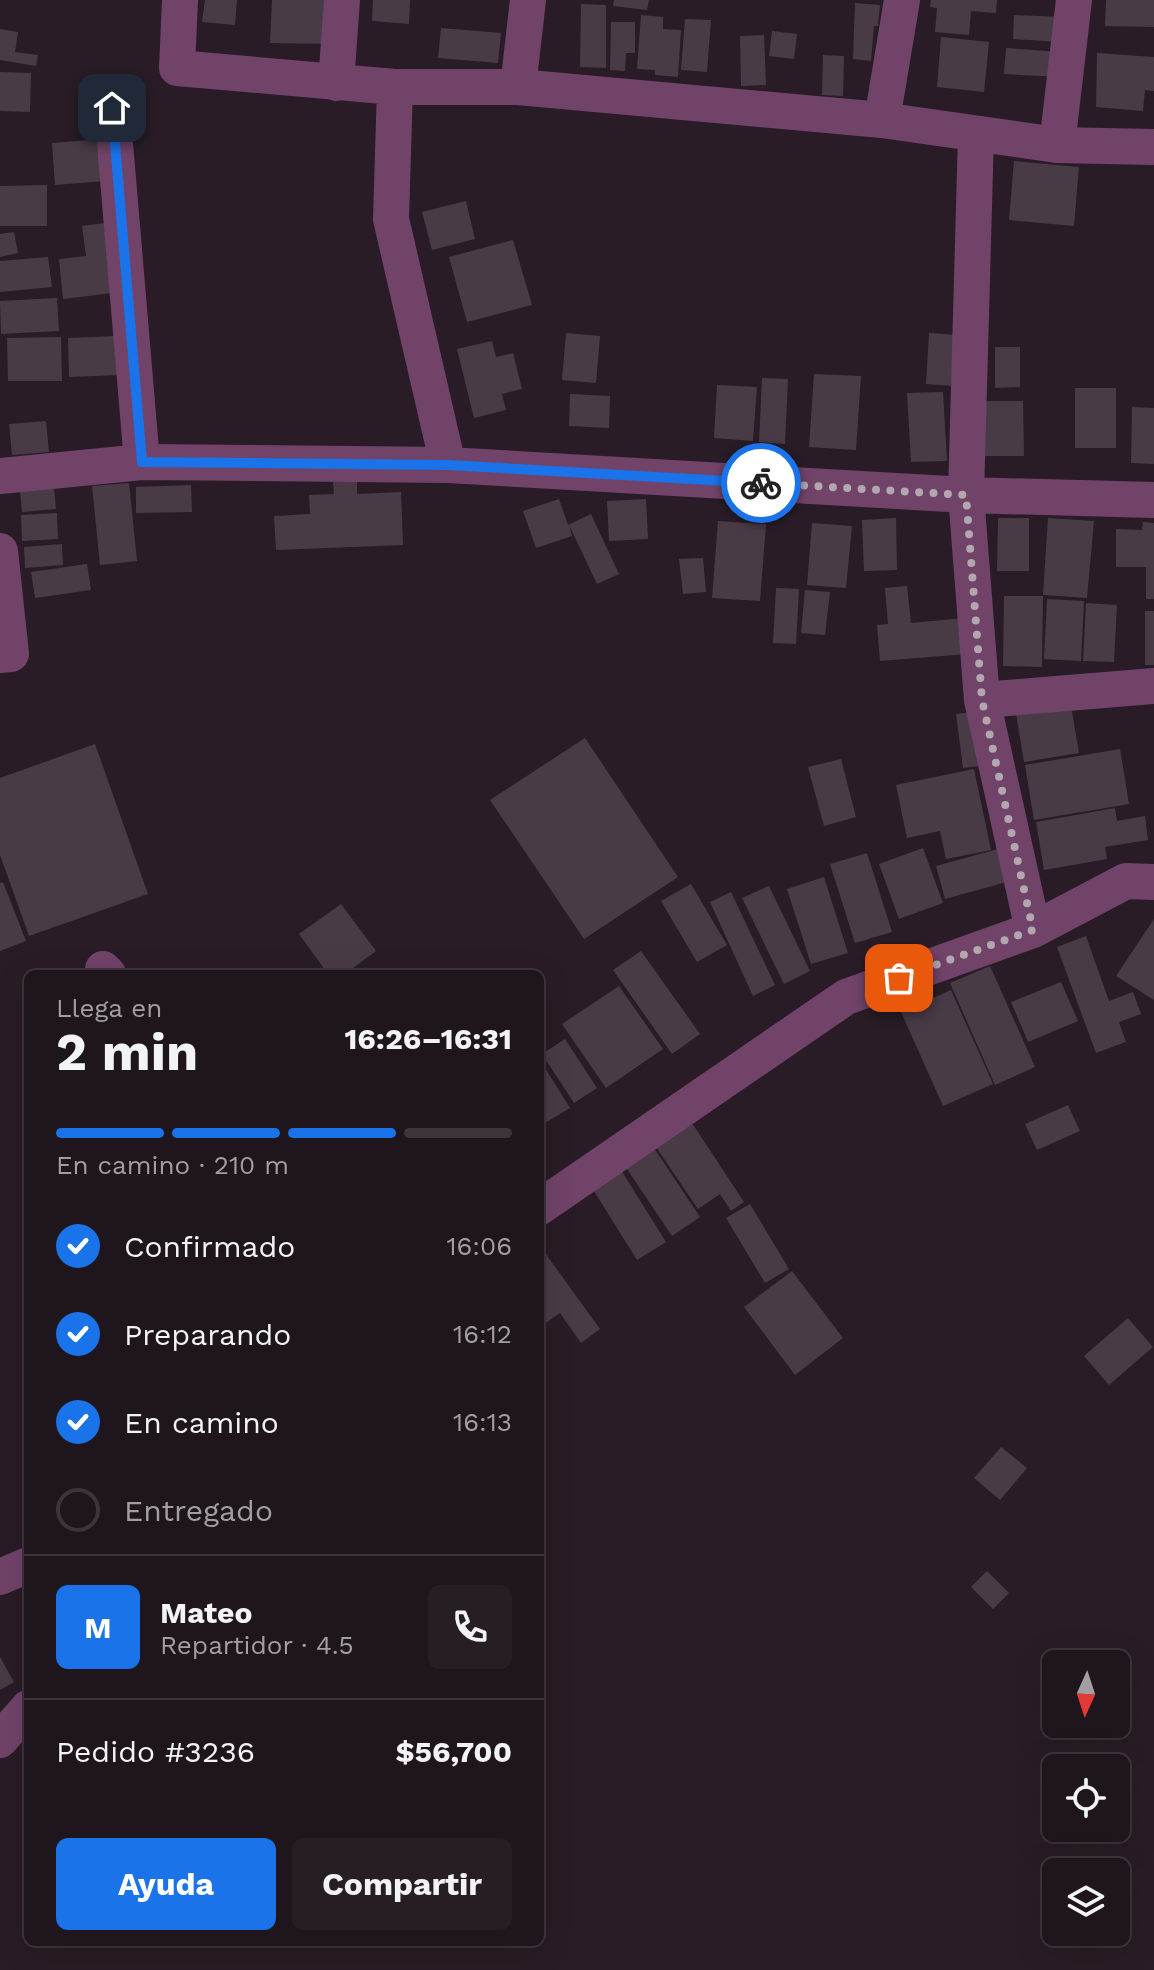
<!DOCTYPE html>
<html lang="es">
<meta charset="utf-8">
<style>
:root{--surface:#1f151c;--page:#271e25;--text:#f1f3f6;--muted:#a19fa3;--line:#3c343b;--accent:#1a73e8}
body{margin:0;font-family:"Work Sans",sans-serif;background:var(--page);color:var(--text);height:100vh;display:flex;flex-direction:column;font-size:30px;white-space:nowrap}
*{box-sizing:border-box;margin:0}
p{font-size:26px;color:var(--muted)}
.icon{flex:none;width:44px;height:44px;fill:none;stroke:currentColor;stroke-width:2;stroke-linecap:round;stroke-linejoin:round}
.map{position:relative;flex:1;overflow:hidden}
.panel{position:absolute;left:24px;top:970px;width:520px;height:976px;display:flex;flex-direction:column;background:var(--surface);border-radius:12px;box-shadow:0 8px 32px #0002,0 0 0 2px var(--line)}
.panel>*{flex:none}
.needle{width:52px;rotate:183deg}
.tools{position:absolute;left:1042px;top:1650px;display:grid;gap:16px}
.tools a{display:grid;place-items:center;width:88px;height:88px;border-radius:12px;background:var(--surface);box-shadow:0 8px 32px #0002,0 0 0 2px var(--line);font-size:40px}
.pin{position:absolute;display:grid;place-items:center;width:68px;height:68px;color:#fff;margin:-34px;border-radius:16px;box-shadow:0 4px 12px #0006}
.courier{position:absolute;display:grid;place-items:center;width:80px;height:80px;margin:-40px;border:6px solid #1a73e8;border-radius:50%;background:#fff;color:#222;box-shadow:0 2px 10px #0007}
.summary em{font-style:normal;font-weight:700}
.summary div{display:flex;flex-direction:column-reverse}
.summary{display:flex;align-items:center;justify-content:space-between;height:136px;padding:0 32px}
h1{font-size:52px;font-weight:700;line-height:60px}
.bar{display:grid;grid-template-columns:repeat(4,1fr);gap:12px 8px;align-content:center;height:96px;padding:0 32px}
.bar i{height:10px;border-radius:6px;background:var(--line)}
.bar .current{background:var(--accent)}
.bar p{grid-column:span 4}
.line{display:flex;align-items:center;gap:20px;padding:0 32px;border-top:2px solid var(--line)}
.line div{flex:1}
.round{display:grid;place-items:center;flex:none;width:84px;height:84px;border-radius:12px;background:var(--page)}
ol{padding:0 32px;list-style:none}
li{display:flex;align-items:center;gap:24px;height:88px}
li p{margin-inline-start:auto}
li .icon{padding:8px;border-radius:50%;background:var(--accent);color:#fff;stroke-width:4}
li:last-child{color:var(--muted)}
li i{width:44px;height:44px;border:4px solid var(--line);border-radius:50%}
.action{display:flex;gap:16px;margin-top:auto;padding:16px 32px}
.action a{flex:1;height:92px;border-radius:12px;background:var(--accent);color:#fff;font-size:32px;font-weight:700;line-height:92px;text-align:center}
.action a+a{background:var(--page);color:var(--text)}
.map>svg:first-child{display:block}
</style>
<div class="map">
<svg width="1154" height="1970" viewBox="0 0 1154 1970">
<rect width="100%" height="100%" fill="#291c26"/>
<!-- building -->
<path fill="#493b46" d="M 205,0 L 237,0 L 235,25 L 202,22 Z
M 272,0 L 327,0 L 332,44 L 270,43 Z
M 373,0 L 410,0 L 409,24 L 372,21 Z
M 614,0 L 649,0 L 647,10 L 613,6 Z
M 931,0 L 997,0 L 996,13 L 971,11 L 969,35 L 935,32 L 937,8 L 930,7 Z
M 1106,0 L 1154,0 L 1154,27 L 1105,26 Z
M 855,3 L 880,5 L 878,26 L 874,26 L 871,61 L 853,59 Z
M 581,4 L 606,5 L 606,68 L 580,67 Z
M 641,15 L 663,17 L 663,29 L 681,30 L 678,77 L 655,75 L 655,70 L 637,69 Z
M 1014,15 L 1062,17 L 1061,42 L 1013,39 Z
M 685,19 L 711,20 L 707,72 L 681,70 Z
M 611,22 L 635,22 L 635,53 L 626,53 L 625,71 L 610,70 Z
M 441,28 L 501,33 L 498,63 L 438,58 Z
M 0,29 L 18,32 L 15,52 L 38,55 L 36,66 L 0,60 Z
M 772,31 L 797,34 L 794,59 L 769,56 Z
M 764,35 L 766,85 L 741,86 L 740,36 Z
M 941,37 L 989,42 L 984,92 L 937,87 Z
M 1006,48 L 1062,52 L 1061,77 L 1004,74 Z
M 1097,53 L 1154,57 L 1154,91 L 1145,90 L 1143,111 L 1096,107 Z
M 823,55 L 844,56 L 843,96 L 822,95 Z
M 0,72 L 31,73 L 30,112 L 0,111 Z
M 102,139 L 105,181 L 55,185 L 52,143 Z
M 1014,161 L 1079,167 L 1074,226 L 1009,220 Z
M 47,185 L 47,226 L 0,226 L 0,186 Z
M 466,201 L 475,239 L 432,250 L 422,212 Z
M 113,222 L 121,292 L 63,299 L 59,259 L 86,256 L 82,226 Z
M 14,232 L 18,253 L 0,257 L 0,234 Z
M 513,240 L 532,305 L 467,322 L 449,257 Z
M 48,257 L 52,287 L 0,292 L 0,261 Z
M 57,298 L 59,331 L 1,334 L 0,301 Z
M 566,333 L 600,336 L 596,383 L 562,380 Z
M 929,333 L 957,335 L 954,386 L 926,384 Z
M 117,336 L 119,375 L 69,377 L 68,338 Z
M 61,337 L 62,381 L 8,381 L 7,338 Z
M 492,341 L 496,357 L 513,353 L 522,389 L 502,394 L 506,410 L 474,418 L 457,349 Z
M 995,347 L 1020,347 L 1020,387 L 995,388 Z
M 814,374 L 861,376 L 856,450 L 809,447 Z
M 762,378 L 788,379 L 785,444 L 759,442 Z
M 717,385 L 757,387 L 753,441 L 714,438 Z
M 1075,388 L 1116,388 L 1116,448 L 1075,448 Z
M 943,392 L 947,461 L 911,462 L 907,393 Z
M 570,394 L 610,396 L 609,428 L 569,426 Z
M 979,401 L 1023,401 L 1024,456 L 980,456 Z
M 1132,407 L 1154,408 L 1154,464 L 1131,463 Z
M 46,421 L 49,452 L 12,455 L 9,424 Z
M 357,481 L 357,494 L 401,492 L 403,545 L 276,550 L 274,516 L 310,514 L 309,495 L 334,494 L 333,482 Z
M 129,483 L 137,561 L 100,565 L 92,486 Z
M 191,485 L 192,512 L 136,513 L 136,487 Z
M 54,488 L 56,509 L 22,512 L 20,491 Z
M 559,499 L 568,525 L 591,514 L 619,574 L 597,584 L 569,525 L 572,536 L 536,548 L 523,511 Z
M 646,499 L 648,539 L 609,541 L 607,501 Z
M 57,513 L 58,539 L 22,541 L 21,515 Z
M 896,518 L 897,570 L 864,571 L 862,520 Z
M 998,518 L 1029,518 L 1029,571 L 997,571 Z
M 1048,518 L 1094,521 L 1087,598 L 1043,595 Z
M 718,521 L 766,524 L 760,601 L 712,598 Z
M 1143,522 L 1154,523 L 1154,599 L 1146,599 L 1146,567 L 1116,567 L 1116,529 L 1142,530 Z
M 812,523 L 852,526 L 846,588 L 807,585 Z
M 62,544 L 63,565 L 25,568 L 24,547 Z
M 703,558 L 706,592 L 683,594 L 679,559 Z
M 87,564 L 91,590 L 35,598 L 31,572 Z
M 907,586 L 911,623 L 964,618 L 967,654 L 880,661 L 877,625 L 888,624 L 885,588 Z
M 776,588 L 799,589 L 796,644 L 773,643 Z
M 805,590 L 830,592 L 825,635 L 801,633 Z
M 1004,596 L 1043,596 L 1042,667 L 1003,666 Z
M 1047,599 L 1084,601 L 1081,661 L 1044,659 Z
M 1086,603 L 1117,605 L 1114,662 L 1083,661 Z
M 1145,611 L 1154,611 L 1154,665 L 1145,665 Z
M 1070,699 L 1079,753 L 1024,762 L 1015,708 Z
M 981,711 L 988,765 L 963,768 L 956,714 Z
M 585,738 L 678,877 L 584,939 L 490,800 Z
M 95,744 L 148,894 L 29,936 L 0,855 L 0,778 Z
M 1120,749 L 1129,804 L 1034,820 L 1025,765 Z
M 841,759 L 856,817 L 824,826 L 808,767 Z
M 974,769 L 991,850 L 946,859 L 940,831 L 907,838 L 896,785 Z
M 1115,808 L 1117,821 L 1145,816 L 1148,840 L 1105,847 L 1107,859 L 1044,870 L 1036,822 Z
M 1005,847 L 1014,880 L 945,899 L 936,866 Z
M 923,848 L 943,903 L 899,919 L 879,864 Z
M 867,853 L 892,932 L 855,943 L 830,864 Z
M 824,877 L 848,953 L 811,964 L 787,889 Z
M 3,882 L 26,941 L 0,951 L 0,883 Z
M 691,884 L 727,945 L 697,962 L 661,901 Z
M 769,886 L 810,971 L 784,984 L 742,898 Z
M 731,892 L 775,985 L 753,996 L 710,902 Z
M 341,904 L 376,951 L 345,974 L 328,974 L 299,934 Z
M 1154,919 L 1154,1000 L 1116,976 Z
M 1086,936 L 1109,1001 L 1133,992 L 1141,1014 L 1119,1022 L 1126,1042 L 1096,1053 L 1057,947 Z
M 641,951 L 700,1034 L 672,1054 L 613,970 Z
M 990,966 L 1035,1067 L 995,1085 L 950,983 Z
M 1061,982 L 1078,1021 L 1028,1042 L 1011,1002 Z
M 619,986 L 663,1049 L 606,1088 L 562,1024 Z
M 951,990 L 993,1084 L 943,1106 L 901,1012 Z
M 565,1039 L 597,1088 L 574,1103 L 542,1054 Z
M 540,1060 L 570,1108 L 540,1126 Z
M 1068,1105 L 1080,1131 L 1037,1150 L 1025,1124 Z
M 690,1120 L 744,1202 L 731,1211 L 720,1194 L 698,1209 L 654,1144 Z
M 652,1145 L 700,1217 L 672,1236 L 623,1163 Z
M 616,1162 L 666,1242 L 637,1260 L 587,1180 Z
M 750,1204 L 789,1269 L 765,1283 L 726,1218 Z
M 540,1246 L 600,1329 L 581,1343 L 560,1313 L 540,1327 Z
M 792,1271 L 843,1338 L 795,1375 L 744,1307 Z
M 1128,1318 L 1153,1347 L 1109,1385 L 1084,1356 Z
M 1001,1447 L 1027,1468 L 1000,1500 L 974,1478 Z
M 987,1571 L 1009,1593 L 993,1609 L 971,1587 Z
M 0,1657 L 14,1682 L 0,1690 Z"/>
<g fill="none" stroke-linecap="round" stroke-linejoin="round">
<!-- minor -->
<path stroke="#714369" stroke-width="36" d="M 180,0 L 177,68 L 395,87 L 518,87 L 882,120 L 1057,145 L 1154,147
M 336,83 L 342,0
M 395,87 L 391,219 L 448,465
M 518,87 L 528,0
M 112,108 L 142,462
M 882,120 L 902,0
M 976,134 L 966,495 L 982,700 L 1033,930
M 1057,145 L 1074,0
M 0,476 L 142,462 L 448,465 L 966,495 L 1154,500
M 0,551 L 11,654 L 0,655
M 982,700 L 1154,686
M 103,969 L 108,974
M 540,1207 L 846,997 L 1033,930 L 1126,881 L 1154,882
M 0,1577 L 28,1565
M 0,1740 L 28,1708"/>
</g>
<g fill="none" stroke-linecap="round" stroke-linejoin="round">
<!-- done -->
<path stroke="#b2a7af" stroke-width="8" stroke-dasharray="0 14.4" d="M 761,483 L 966,495 L 982,700 L 1033,930 L 899,978"/>
<!-- route -->
<path stroke="#1a73e8" stroke-width="10" d="M 112,108 L 142,462 L 448,465 L 761,483"/>
</g>
</svg>
<div class="tools">
<a><svg class="needle" viewBox="-14 -14 28 28"><path d="M0-13l5 13h-10z" fill="#e53935"/><path d="M0 13l5-13h-10z" fill="#a19fa3"/></svg></a>
<a><svg class="icon" aria-label="locate" viewBox="0 0 24 24"><circle cx="12" cy="12" r="6"/><path d="M12 2v4M12 18v4M2 12h4M18 12h4"/></svg></a>
<a><svg class="icon" aria-label="layers" viewBox="0 0 24 24"><path d="M12 4l9 5-9 5-9-5zM3 14l9 5 9-5"/></svg></a>
</div>
<div class="pin" style="left:899px;top:978px;background:#ea580c"><svg class="icon" aria-label="bag" viewBox="0 0 24 24"><path d="M5 8h14l-1 12H6zM9 8a3 3 0 0 1 6 0"/></svg></div>
<div class="pin" style="left:112px;top:108px;background:#1f2937"><svg class="icon" aria-label="home" viewBox="0 0 24 24"><path d="M3 11l9-7 9 7M6 9v11h12V9"/></svg></div>
<div class="courier" style="left:761px;top:483px"><svg class="icon" aria-label="bike" viewBox="0 0 24 24"><circle cx="6" cy="16" r="4"/><circle cx="18" cy="16" r="4"/><path d="M6 16l4-8h5l3 8M10 8l3 8H6M13 5h3"/></svg></div>
<section class="panel">
<div class="summary"><div><h1>2 min</h1><p>Llega en</p></div><em>16:26–16:31</em></div>
<div class="bar"><i class="current"></i><i class="current"></i><i class="current"></i><i></i><p>En camino · 210 m</p></div>
<ol>
<li><svg class="icon" aria-label="check" viewBox="0 0 24 24"><path d="M5 12l5 5 9-10"/></svg>Confirmado<p>16:06</p></li>
<li><svg class="icon" aria-label="check" viewBox="0 0 24 24"><path d="M5 12l5 5 9-10"/></svg>Preparando<p>16:12</p></li>
<li><svg class="icon" aria-label="check" viewBox="0 0 24 24"><path d="M5 12l5 5 9-10"/></svg>En camino<p>16:13</p></li>
<li><i></i>Entregado</li>
</ol>
<div class="line" style="height:144px"><b class="round" style="background:var(--accent);color:#fff">M</b><div><b>Mateo</b><p>Repartidor · 4.5</p></div><a class="round"><svg class="icon" aria-label="phone" viewBox="0 0 24 24"><path d="M5 4h4l2 5-3 2q2 4 5 5l2-3 5 2v4C11 20 4 13 5 4z"/></svg></a></div>
<div class="line" style="height:104px"><div>Pedido #3236</div><b>$56,700</b></div>
<div class="action"><a>Ayuda</a><a>Compartir</a></div>
</section>
</div>
